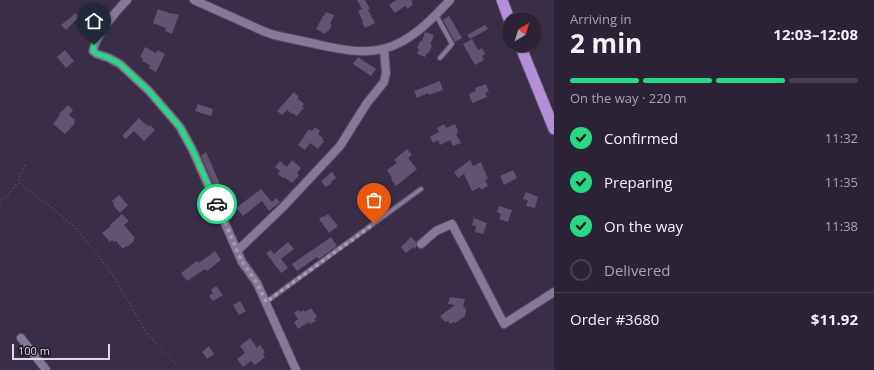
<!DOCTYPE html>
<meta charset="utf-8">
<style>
:root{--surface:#2c2236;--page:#342a3e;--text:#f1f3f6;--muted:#a6a4ad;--line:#483f51;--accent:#28d885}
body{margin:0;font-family:"Open Sans",sans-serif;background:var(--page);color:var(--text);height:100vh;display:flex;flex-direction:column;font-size:15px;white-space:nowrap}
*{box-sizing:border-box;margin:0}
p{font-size:13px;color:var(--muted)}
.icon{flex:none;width:22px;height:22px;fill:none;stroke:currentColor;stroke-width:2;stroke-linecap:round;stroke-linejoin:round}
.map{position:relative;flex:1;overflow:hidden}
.drawer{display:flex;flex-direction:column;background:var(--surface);width:320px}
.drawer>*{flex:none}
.needle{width:26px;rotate:38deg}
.buttons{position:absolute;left:502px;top:12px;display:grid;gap:8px}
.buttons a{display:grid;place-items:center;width:40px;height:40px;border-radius:50%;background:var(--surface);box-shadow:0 1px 3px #0004,0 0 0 1px var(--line);font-size:20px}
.scale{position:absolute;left:12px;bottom:10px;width:98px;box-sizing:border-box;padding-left:4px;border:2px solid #dfd7e8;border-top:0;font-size:11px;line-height:14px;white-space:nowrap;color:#dfd7e8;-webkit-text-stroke:3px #1e1925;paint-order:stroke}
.pin{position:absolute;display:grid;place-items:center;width:34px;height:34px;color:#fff;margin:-41px -17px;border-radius:50% 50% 50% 0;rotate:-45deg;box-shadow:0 0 4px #0007}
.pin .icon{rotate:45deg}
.courier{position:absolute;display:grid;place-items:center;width:40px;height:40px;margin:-20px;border:3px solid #28d885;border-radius:50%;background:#fff;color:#222;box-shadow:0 1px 5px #0007}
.overview em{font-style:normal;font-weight:700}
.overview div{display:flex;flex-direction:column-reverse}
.overview{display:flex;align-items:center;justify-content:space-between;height:68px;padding:0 16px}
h1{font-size:26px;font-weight:700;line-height:30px}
.bar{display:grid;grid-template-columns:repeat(4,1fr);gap:6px 4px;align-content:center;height:48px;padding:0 16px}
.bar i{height:5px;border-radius:3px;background:var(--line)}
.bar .selected{background:var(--accent)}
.bar p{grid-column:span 4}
.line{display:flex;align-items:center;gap:10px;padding:0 16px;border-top:1px solid var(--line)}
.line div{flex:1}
ol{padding:0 16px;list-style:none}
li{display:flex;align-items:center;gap:12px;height:44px}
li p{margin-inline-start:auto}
li .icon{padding:4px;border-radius:50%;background:var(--accent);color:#111;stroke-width:4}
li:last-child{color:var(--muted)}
li i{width:22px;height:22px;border:2px solid var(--line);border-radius:50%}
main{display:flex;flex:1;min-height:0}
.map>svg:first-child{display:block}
</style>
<main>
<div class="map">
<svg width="554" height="370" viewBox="0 0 554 370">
<rect width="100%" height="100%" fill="#3a2d48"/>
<!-- building -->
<path fill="#625471" d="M 357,0 L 365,0 L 370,9 L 368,10 L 375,23 L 365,28 L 362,22 L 363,22 L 358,11 L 362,9 Z
M 396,0 L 413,0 L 411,1 L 413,4 L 408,9 L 405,6 L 395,13 L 389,5 Z
M 158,9 L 172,14 L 172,13 L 179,15 L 172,34 L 165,31 L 166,28 L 153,23 Z
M 326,12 L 334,15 L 330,24 L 332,25 L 328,32 L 327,31 L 325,34 L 316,29 L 323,16 L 324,16 Z
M 76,13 L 79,17 L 66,30 L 61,25 Z
M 92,14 L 100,24 L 92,31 L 87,25 L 90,23 L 86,18 Z
M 449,16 L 462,38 L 455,42 L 443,20 Z
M 485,25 L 488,29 L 470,39 L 467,35 Z
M 425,32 L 434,35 L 430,45 L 432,45 L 429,53 L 428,52 L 425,57 L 417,54 L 419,49 L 417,48 L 420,41 L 422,41 Z
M 472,39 L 478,50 L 482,48 L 485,54 L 482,56 L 484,60 L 475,65 L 463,44 Z
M 145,47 L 156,53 L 158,50 L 165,54 L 156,72 L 149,68 L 150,65 L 142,61 L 143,59 L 140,57 Z
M 65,50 L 74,61 L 66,68 L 57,57 Z
M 358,57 L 376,69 L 371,76 L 353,64 Z
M 440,81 L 443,90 L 429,95 L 428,93 L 417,98 L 414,91 Z
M 486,84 L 489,92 L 485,93 L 487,97 L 472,103 L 469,94 L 476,91 L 475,88 Z
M 294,92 L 299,97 L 297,98 L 304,104 L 302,106 L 304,108 L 303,109 L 297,116 L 293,113 L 292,114 L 287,110 L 282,115 L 277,111 Z
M 198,104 L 213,109 L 211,116 L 195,111 Z
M 68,105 L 73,110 L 69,115 L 75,120 L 74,122 L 75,123 L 65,134 L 53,124 L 60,115 L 59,114 Z
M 139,118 L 145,124 L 146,124 L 148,126 L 150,125 L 155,130 L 144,141 L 134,131 L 126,139 L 122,136 Z
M 444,124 L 446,128 L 455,124 L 458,131 L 457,132 L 458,133 L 456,134 L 461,143 L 453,146 L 450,140 L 440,145 L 438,140 L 433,143 L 430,137 L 439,132 L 437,128 Z
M 315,127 L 320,131 L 318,134 L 323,138 L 322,139 L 324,141 L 318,149 L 310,143 L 305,150 L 298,145 L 309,129 L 312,131 Z
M 407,149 L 412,155 L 408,158 L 417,169 L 396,186 L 391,179 L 392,178 L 387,170 L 397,163 L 394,160 Z
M 206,152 L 220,184 L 218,185 L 225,200 L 221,201 L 201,156 Z
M 292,160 L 301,168 L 297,173 L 299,175 L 292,183 L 284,177 L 283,178 L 278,174 L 280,171 L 275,167 L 280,161 L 287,167 Z
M 470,160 L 473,166 L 481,162 L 488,179 L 485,180 L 488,186 L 481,190 L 480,187 L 472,191 L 464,174 L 458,178 L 454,172 Z
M 513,170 L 517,178 L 504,185 L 500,176 Z
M 332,172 L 336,178 L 331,182 L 332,183 L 326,187 L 321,181 Z
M 261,189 L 272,202 L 276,198 L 280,202 L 269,211 L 262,201 L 243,216 L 236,208 Z
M 526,192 L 538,197 L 535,208 L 526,206 L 528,200 L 523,199 Z
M 119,195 L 128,205 L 120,213 L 113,205 L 114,204 L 112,201 Z
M 499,206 L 512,210 L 508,222 L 499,219 L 501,214 L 497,212 Z
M 122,214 L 129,221 L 124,225 L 135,238 L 133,240 L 134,241 L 127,247 L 126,246 L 123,249 L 116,241 L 114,242 L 112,240 L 110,242 L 102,233 L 111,226 L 110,225 Z
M 328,214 L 338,226 L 329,233 L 319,219 L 323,216 L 324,217 Z
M 474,218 L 487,223 L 483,234 L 475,232 L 476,226 L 472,225 Z
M 331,237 L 337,246 L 319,259 L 317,257 L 297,271 L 292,264 Z
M 411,237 L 416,242 L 416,247 L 414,249 L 413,247 L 406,253 L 401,247 Z
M 288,242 L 294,249 L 281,259 L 288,268 L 281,273 L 266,253 L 271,250 L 274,254 Z
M 215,251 L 221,260 L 207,271 L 205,269 L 187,281 L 181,273 L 197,261 L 199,263 Z
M 216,286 L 223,295 L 213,301 L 209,296 L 213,293 L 211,290 Z
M 450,297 L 464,299 L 465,300 L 463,307 L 465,307 L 465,309 L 466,309 L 465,316 L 455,323 L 454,322 L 450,324 L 448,321 L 445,322 L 440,316 L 455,305 L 448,304 Z
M 240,301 L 246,311 L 239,315 L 233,305 Z
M 311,308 L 317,317 L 314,319 L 316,321 L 310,324 L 309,322 L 298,329 L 294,322 L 298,319 L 294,313 L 299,310 L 300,312 L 304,310 L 305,312 Z
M 250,338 L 257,348 L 260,345 L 265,352 L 263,354 L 265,357 L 255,365 L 251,361 L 243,367 L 237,359 L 245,353 L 240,346 Z
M 209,346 L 214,354 L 207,359 L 202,352 Z"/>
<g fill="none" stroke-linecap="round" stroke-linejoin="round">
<!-- service casing -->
<g stroke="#564b62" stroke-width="6">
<path id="service" d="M 436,15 L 452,44 L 440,58
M 266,302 L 421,189"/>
</g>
<!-- minor casing -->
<g stroke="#564b62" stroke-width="10">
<path id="minor" d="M 127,0 C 115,12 96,35 93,51 L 97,54 L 109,58 L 120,64 L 149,91 L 180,127 L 193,151 L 242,262 L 257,283 L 296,370
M 194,0 L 263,31 L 274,35 C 288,38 302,41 316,44 C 343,50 373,57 399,43 C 419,33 435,16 450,0
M 421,244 L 436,231 L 452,224 L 504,324 L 554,292
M 237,251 L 283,207 L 340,146 L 367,103 L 384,82 L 386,73 L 384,49
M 21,338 L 43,366 L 46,370"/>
</g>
<!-- trunk casing -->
<g stroke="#564b62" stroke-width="13">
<path id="trunk" d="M 502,0 L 509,19
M 520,45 L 554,129"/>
</g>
<!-- path -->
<path stroke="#766b83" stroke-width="1" stroke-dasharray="1 3" stroke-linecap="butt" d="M 25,165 L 18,182 L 57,212 L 75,228 L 98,255 L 116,280 L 144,329 L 165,354 L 183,370
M 0,203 L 2,199 L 11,192 L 17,183"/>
<!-- service -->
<use href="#service" stroke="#867897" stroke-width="4"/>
<!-- minor -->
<use href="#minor" stroke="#867897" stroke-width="8"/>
<!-- trunk -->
<use href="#trunk" stroke="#b38fd8" stroke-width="11"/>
</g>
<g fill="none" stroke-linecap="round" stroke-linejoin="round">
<!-- done -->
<path stroke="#a59cb0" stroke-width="4" stroke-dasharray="0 7.2" d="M 217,204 L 242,262 L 257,283 L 266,302 L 374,224"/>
<!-- route -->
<path stroke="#28d885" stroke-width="5" d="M 94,45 L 93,51 L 97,54 L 109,58 L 120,64 L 149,91 L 173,119 L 180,127 L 193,151 L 217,204"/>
</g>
</svg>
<div class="buttons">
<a><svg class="needle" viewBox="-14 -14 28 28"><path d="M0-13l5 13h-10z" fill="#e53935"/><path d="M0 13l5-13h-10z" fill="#a6a4ad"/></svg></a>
</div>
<div class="scale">100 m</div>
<div class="pin" style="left:374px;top:224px;background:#ea580c"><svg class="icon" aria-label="bag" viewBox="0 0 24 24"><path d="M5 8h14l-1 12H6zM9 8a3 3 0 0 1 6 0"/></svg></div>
<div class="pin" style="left:94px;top:45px;background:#1f2937"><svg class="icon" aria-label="home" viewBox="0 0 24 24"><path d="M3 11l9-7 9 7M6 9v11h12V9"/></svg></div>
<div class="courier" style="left:217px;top:204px"><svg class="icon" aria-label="car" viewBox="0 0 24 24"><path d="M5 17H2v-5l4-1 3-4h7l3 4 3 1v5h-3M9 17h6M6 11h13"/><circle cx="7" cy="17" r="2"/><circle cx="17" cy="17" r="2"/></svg></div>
</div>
<section class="drawer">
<div class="overview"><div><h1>2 min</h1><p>Arriving in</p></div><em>12:03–12:08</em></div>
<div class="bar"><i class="selected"></i><i class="selected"></i><i class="selected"></i><i></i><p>On the way · 220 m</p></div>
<ol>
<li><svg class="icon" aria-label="check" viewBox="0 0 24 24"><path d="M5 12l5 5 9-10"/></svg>Confirmed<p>11:32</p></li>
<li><svg class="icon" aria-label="check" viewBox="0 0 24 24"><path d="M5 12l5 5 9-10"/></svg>Preparing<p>11:35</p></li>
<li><svg class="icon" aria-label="check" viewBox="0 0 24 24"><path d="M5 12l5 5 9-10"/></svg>On the way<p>11:38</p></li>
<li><i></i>Delivered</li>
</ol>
<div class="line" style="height:52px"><div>Order #3680</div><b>$11.92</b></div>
</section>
</main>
